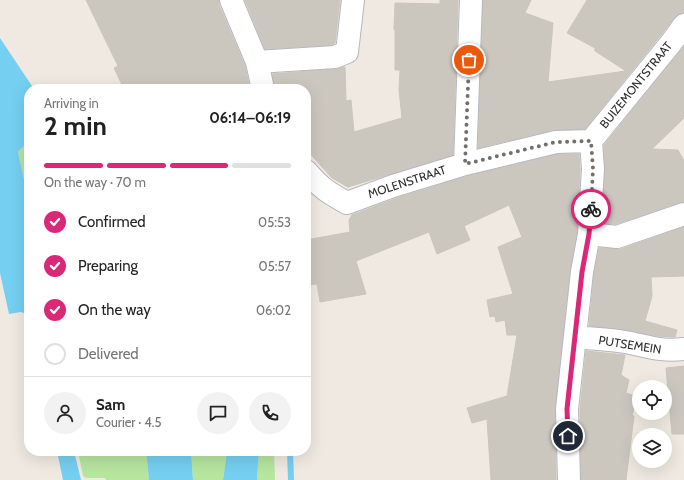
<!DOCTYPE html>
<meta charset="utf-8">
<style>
:root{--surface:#fff;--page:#f2f2f2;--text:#222;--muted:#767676;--line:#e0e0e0;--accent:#db2777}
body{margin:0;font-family:Cabin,sans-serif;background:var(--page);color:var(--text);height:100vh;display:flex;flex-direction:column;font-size:15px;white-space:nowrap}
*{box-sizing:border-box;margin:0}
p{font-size:13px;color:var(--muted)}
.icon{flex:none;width:22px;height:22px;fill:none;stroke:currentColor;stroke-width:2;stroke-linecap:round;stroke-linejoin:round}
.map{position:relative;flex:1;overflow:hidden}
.side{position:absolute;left:24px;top:84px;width:287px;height:372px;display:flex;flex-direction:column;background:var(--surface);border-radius:16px;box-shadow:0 4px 16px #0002}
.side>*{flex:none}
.controls{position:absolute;left:632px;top:380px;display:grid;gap:8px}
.controls a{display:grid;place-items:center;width:40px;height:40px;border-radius:50%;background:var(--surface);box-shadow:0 4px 16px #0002;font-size:20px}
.pin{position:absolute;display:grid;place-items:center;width:34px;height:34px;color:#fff;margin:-17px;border:2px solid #fff;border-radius:50%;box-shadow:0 1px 4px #0007}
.courier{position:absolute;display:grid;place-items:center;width:40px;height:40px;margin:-20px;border:3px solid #db2777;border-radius:50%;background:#fff;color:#222;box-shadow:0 1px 5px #0007}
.summary em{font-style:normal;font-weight:700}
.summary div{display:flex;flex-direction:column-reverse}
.summary{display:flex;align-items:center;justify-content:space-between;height:68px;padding:0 20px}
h1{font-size:26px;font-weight:700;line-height:30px}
.bar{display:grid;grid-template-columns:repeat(4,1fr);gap:6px 4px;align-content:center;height:48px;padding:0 20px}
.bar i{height:5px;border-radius:3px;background:var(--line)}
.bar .on{background:var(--accent)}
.bar p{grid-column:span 4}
.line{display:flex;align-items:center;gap:10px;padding:0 20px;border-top:1px solid var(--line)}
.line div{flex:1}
.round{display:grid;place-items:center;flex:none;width:42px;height:42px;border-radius:21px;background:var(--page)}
ol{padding:0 20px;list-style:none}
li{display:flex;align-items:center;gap:12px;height:44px}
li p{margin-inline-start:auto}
li .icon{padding:4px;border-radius:50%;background:var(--accent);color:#fff;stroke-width:4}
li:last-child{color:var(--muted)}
li i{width:22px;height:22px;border:2px solid var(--line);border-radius:50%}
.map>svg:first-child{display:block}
</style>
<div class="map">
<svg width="684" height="480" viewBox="0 0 684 480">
<rect width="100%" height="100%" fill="#efe9e1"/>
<!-- green -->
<path fill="#b6e59e" d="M 29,143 L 29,202 L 18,152 L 25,145 Z
M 78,451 L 146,451 L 149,480 L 106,480 L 105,478 L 87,478 L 83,476 Z
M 191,451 L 227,451 L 223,480 L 193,480 Z
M 259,451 L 274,451 L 275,480 L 257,480 Z"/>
<!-- water -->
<path fill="#75cff0" d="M 0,38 L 34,89 L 29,89 L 29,143 L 25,145 L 18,152 L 29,202 L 29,335 L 24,313 L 21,312 L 9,314 L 0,273 Z
M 57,451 L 74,451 L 81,480 L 63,480 Z
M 146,451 L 191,451 L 193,480 L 149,480 Z
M 227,451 L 259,451 L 257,480 L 223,480 Z"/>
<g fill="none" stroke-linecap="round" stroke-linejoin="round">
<!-- stream -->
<path stroke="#75cff0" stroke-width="6" d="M 290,451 L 291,480"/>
</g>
<!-- building -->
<path fill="#cbc7bf" stroke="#cbc5ba" d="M 86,0 L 219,0 L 219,5 L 245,66 L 250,89 L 124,89 L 114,68 L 118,66 Z
M 245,0 L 340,0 L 335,43 L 332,45 L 265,49 Z
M 440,0 L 458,0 L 453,155 L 348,187 L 332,178 L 306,149 L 306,89 L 275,89 L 272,74 L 336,69 L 345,67 L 346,101 L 351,100 L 354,132 L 402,118 L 399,90 L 400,70 L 395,70 L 395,30 L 394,29 L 395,3 L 440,4 Z
M 483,0 L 531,0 L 525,13 L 553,23 L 548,82 L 626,71 L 595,51 L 595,48 L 567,33 L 587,0 L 684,0 L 684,13 L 679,14 L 674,18 L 661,35 L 585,129 L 553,130 L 478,148 Z
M 684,46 L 684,118 L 652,149 L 678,150 L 684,161 L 684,202 L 616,224 L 602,223 L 605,170 L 604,145 Z
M 558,154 L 579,154 L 580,169 L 577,232 L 570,271 L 555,408 L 556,480 L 491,480 L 487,419 L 472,423 L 467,408 L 507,396 L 517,335 L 507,335 L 505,320 L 496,322 L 495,316 L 490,317 L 487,300 L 513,294 L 498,247 L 522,237 L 509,205 L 464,226 L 470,240 L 437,254 L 429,232 L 356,261 L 366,294 L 320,302 L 317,284 L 306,285 L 306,240 L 350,232 L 349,220 L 352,215 L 397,198 L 468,176 Z
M 684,227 L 684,276 L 651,277 L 652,296 L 645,321 L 677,330 L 675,337 L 656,336 L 621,329 L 589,326 L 594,274 L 599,248 L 621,249 Z
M 586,351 L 625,355 L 621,375 L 629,380 L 626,393 L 638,397 L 632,415 L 634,416 L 626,480 L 581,480 L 580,410 Z
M 684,366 L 684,434 L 672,434 L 666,368 Z"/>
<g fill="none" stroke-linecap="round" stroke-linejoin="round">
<!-- minor casing -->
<g stroke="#b4b7c1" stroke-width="24">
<path id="minor" d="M 231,0 L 257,62 L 263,89
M 257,62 L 335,57 L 347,52 L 353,0
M 465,164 L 471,0
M 306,171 C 321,188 327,192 347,203 L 393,186 L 465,164 L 556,142 L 591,141
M 589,234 L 617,237 L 684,214
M 575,337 C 592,339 609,339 625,342 C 647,346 661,352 684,349
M 569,480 L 567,409 L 582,272 L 589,234 L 593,169 L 591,141 L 671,43 L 684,25"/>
</g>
<!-- minor -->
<use href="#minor" stroke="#fff" stroke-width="22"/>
</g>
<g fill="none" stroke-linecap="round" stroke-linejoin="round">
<!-- done -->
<path stroke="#726f6d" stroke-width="4" stroke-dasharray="0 7.2" d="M 469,60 L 465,164 L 556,142 L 591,141 L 593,169 L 591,209"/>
<!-- route -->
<path stroke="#db2777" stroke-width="5" d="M 568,436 L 567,409 L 582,272 L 589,234 L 591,209"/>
</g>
<g text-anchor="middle" stroke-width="3.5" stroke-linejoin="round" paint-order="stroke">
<!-- street labels -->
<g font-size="12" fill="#2e2e2e" stroke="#fff">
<text transform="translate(636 85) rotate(-51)" y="4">BUIZEMONTSTRAAT</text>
<text transform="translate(407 182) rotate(-18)" y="4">MOLENSTRAAT</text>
<text transform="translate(630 345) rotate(9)" y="4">PUTSEMEIN</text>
</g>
</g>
</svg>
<div class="controls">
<a><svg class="icon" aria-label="locate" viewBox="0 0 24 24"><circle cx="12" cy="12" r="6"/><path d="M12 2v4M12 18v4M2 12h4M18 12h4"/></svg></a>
<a><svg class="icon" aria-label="layers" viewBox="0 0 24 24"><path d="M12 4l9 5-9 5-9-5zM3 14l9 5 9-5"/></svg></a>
</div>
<div class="pin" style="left:469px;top:60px;background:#ea580c"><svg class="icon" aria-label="bag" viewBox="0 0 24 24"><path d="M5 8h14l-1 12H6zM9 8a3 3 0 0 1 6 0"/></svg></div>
<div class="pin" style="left:568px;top:436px;background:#1f2937"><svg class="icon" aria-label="home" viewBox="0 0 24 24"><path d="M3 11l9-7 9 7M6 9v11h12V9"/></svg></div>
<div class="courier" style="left:591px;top:209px"><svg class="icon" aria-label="bike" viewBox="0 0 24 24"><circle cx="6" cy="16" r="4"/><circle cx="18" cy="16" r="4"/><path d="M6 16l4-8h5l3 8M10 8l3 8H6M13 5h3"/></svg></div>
<section class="side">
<div class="summary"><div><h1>2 min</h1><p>Arriving in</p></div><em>06:14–06:19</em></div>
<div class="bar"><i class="on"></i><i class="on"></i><i class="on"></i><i></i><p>On the way · 70 m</p></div>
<ol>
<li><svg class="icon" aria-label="check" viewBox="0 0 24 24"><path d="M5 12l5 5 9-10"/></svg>Confirmed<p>05:53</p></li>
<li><svg class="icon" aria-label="check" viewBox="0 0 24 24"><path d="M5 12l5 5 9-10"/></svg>Preparing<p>05:57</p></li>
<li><svg class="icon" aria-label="check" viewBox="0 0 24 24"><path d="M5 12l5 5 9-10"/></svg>On the way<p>06:02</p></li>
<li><i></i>Delivered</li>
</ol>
<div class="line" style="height:72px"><a class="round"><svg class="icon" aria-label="person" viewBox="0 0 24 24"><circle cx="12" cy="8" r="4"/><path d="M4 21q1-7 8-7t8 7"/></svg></a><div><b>Sam</b><p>Courier · 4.5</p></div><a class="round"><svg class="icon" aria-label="chat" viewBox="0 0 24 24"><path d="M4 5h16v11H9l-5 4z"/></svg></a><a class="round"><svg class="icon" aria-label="phone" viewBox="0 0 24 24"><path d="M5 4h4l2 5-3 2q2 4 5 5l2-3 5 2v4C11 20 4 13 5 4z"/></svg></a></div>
</section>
</div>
